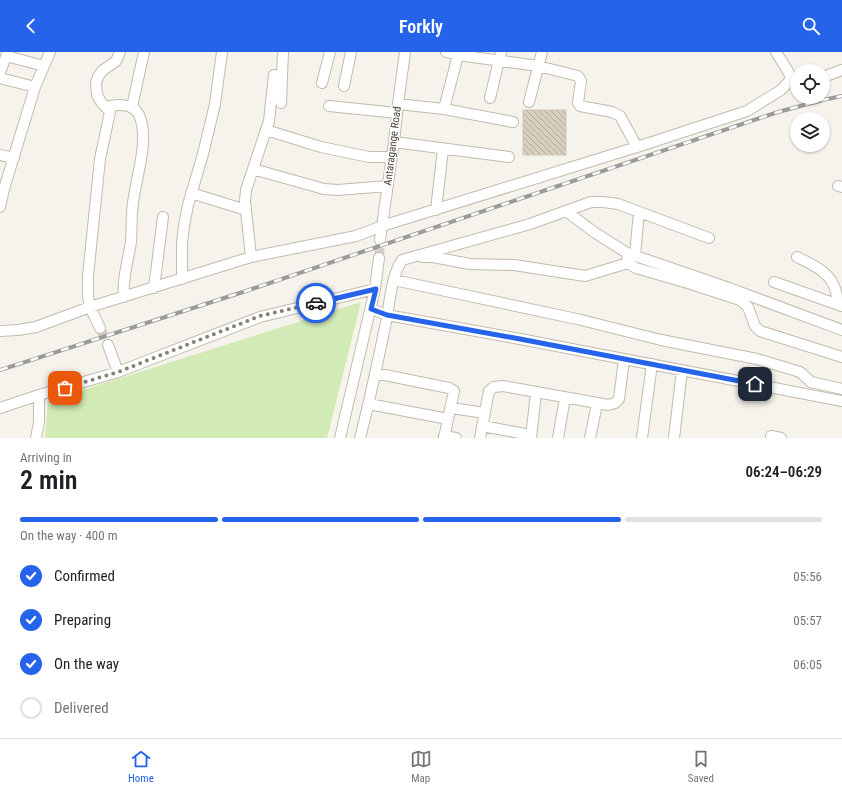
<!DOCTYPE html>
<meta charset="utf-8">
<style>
:root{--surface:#fff;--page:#f2f2f2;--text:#202124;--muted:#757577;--line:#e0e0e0;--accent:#2563eb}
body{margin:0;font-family:"Roboto Condensed",sans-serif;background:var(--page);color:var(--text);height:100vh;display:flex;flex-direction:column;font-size:15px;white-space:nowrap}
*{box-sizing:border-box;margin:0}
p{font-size:13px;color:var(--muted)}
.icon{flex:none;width:22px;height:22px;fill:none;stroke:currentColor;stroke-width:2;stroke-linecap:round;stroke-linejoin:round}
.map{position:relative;height:386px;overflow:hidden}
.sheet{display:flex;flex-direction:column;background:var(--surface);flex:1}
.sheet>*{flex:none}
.tools{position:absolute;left:790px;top:12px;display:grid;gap:8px}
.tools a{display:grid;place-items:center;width:40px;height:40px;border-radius:50%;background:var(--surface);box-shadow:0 1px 3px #0004;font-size:20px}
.pin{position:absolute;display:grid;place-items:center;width:34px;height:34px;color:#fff;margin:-17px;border-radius:8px;box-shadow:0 2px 6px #0006}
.courier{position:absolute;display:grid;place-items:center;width:40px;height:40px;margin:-20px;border:3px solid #2563eb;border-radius:50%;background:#fff;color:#222;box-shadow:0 1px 5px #0007}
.head em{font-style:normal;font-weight:600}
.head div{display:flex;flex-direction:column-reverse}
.head{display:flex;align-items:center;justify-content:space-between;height:68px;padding:0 20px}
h1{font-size:26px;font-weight:600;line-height:30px}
.bar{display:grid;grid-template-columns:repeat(4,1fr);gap:6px 4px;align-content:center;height:48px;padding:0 20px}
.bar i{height:5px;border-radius:3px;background:var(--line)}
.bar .current{background:var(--accent)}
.bar p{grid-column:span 4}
ol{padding:0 20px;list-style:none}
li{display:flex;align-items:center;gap:12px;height:44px}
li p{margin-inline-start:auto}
li .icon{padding:4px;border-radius:50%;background:var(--accent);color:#fff;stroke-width:4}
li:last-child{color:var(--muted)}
li i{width:22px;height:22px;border:2px solid var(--line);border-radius:50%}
header{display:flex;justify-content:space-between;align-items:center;height:52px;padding:0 20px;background:var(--accent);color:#fff;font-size:18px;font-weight:600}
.menu{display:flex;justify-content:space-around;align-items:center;height:56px;border-top:1px solid var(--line);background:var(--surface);font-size:11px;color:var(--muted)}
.menu a{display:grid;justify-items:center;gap:2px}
.menu .current{color:var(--accent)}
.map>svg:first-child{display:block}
</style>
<header><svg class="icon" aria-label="back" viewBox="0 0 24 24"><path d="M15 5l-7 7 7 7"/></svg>Forkly<svg class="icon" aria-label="search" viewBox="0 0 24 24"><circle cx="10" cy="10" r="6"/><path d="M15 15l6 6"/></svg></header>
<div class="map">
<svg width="842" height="386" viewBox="0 0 842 386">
<defs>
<pattern id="building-back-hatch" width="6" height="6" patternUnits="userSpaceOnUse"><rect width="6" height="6" fill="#d8cfc1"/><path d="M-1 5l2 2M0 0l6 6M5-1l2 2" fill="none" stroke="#b1aa9e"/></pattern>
</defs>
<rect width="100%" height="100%" fill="#f6f3ec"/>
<!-- pitch -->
<path fill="#d2eab5" d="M 361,250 L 327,386 L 45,386 L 48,349 Z"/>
<!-- building -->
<path fill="url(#building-back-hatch)" stroke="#d3c7b4" d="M 523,58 L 566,58 L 566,103 L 523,103 Z"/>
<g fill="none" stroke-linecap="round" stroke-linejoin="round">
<!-- minor-tunnel -->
<path stroke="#d4d0c8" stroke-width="10" stroke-dasharray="10 5" stroke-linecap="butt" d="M 379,206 L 380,188
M 100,276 L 108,293"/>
<!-- minor casing -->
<g stroke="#c2bbae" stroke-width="12">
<path id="minor" d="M 446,0 L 458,3
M 6,4 L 44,14
M 0,20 L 8,0
M 823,25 L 842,18
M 0,26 L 35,35
M 322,31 L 330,0
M 344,34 L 351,0
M 490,46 L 501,0
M 529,50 L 542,0
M 281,51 L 283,0
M 398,52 L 444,57 L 458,3 L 538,14 L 578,24 L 581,29 L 578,51 L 580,54 L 612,60 L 620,64 L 637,95
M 329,54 L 397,61
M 106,55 C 117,52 133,51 139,63 C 150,87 136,125 133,151 C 131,164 132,177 131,190 C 128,209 122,227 124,245
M 132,55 L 144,0
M 444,57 L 513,70
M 266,78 L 321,95 L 369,105 L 392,105
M 394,90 L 509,105
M 0,103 L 14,106
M 253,117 L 324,137 L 338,138 L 388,134
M 838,134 L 842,135
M 191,141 L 246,158
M 0,155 L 4,137 L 35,35 L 50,0
M 436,158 L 443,97
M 566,159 L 594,180 L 627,201 L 729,236 L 842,278
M 380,188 L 394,90 L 398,52 L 405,0
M 627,201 L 628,211 L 636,216 L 691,232 L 740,248 L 748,255 L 755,274 L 760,279 L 842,305
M 635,203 L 639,160
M 251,205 L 245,149 L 246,138 L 269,69 L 274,23
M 422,205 L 433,205 L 470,212 L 514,213 L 585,224 L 628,211
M 797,205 C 811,212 828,219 834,234 C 837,240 837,247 838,253
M 182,227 L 182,191 L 184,174 L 188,153 L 203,102 L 215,52 L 222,0
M 394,228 L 577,267 L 661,288 L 757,307 L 800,320 L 811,330 L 842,337
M 774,230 L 842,254
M 154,236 L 163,165
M 371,257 L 387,263 L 520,287 L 842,349
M 100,276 L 90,255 L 88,244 L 88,224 L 100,107 L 110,60 L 101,50 L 97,43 L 96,31 L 98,25 L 102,19 L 116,9 L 120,0
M 0,279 L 18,278 L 36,275 L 90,255 L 251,205 L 356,184 L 382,174 L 637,95 L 747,59 L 781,38 L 791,27 L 789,21 L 776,0
M 108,293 L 118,320
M 375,321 L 449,336 L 454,339 L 444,386
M 369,352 L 448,367
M 0,356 L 39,343
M 451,356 L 485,361
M 482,374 L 531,383
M 444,384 L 456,386
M 771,384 L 781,386
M 36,386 L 39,370 L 39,343 L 118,320 L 260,265 L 375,237
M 340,386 L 375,237 L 379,206
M 360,386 C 370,348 378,309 386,270 C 390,250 391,225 402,208 L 530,172 L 591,150 L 603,150 L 618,152 L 709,186
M 480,386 L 489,339 L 494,335 L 503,334 L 608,353 L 615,351 L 619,347 L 624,307
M 531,386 L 536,340
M 558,386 L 565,346
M 590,386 L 597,352
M 642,386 L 652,312
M 674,386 L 682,318"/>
</g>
<!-- minor -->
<use href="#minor" stroke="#fff" stroke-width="10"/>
<!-- rail casing -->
<g stroke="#9a9a9a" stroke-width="4">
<path id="rail" d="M 0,318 L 246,239 L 778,60 L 823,48 L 842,44"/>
</g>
<!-- rail -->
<use href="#rail" stroke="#fff" stroke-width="2.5" stroke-dasharray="8" stroke-linecap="butt"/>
</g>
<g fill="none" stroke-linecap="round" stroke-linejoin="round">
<!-- done -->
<path stroke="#878178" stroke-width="4" stroke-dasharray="0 7.2" d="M 65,336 L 118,320 L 260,264 L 316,251"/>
<!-- route -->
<path stroke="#2563eb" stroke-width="5" d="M 316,251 L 376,237 L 371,257 L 387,263 L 520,287 L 755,332"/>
</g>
<g text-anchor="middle" stroke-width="3" stroke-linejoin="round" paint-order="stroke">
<!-- street labels -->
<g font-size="11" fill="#4b4439" stroke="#fff">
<text transform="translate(392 94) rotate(-83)" y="4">Antaragange Road</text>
</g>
</g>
</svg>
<div class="tools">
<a><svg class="icon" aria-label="locate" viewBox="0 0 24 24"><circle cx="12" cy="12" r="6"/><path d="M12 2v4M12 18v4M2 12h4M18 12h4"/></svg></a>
<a><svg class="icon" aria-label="layers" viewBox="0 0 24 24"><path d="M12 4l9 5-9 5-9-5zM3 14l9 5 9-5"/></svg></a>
</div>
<div class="pin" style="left:65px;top:336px;background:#ea580c"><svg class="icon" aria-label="bag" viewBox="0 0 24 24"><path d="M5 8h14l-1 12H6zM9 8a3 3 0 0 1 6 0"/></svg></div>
<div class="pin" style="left:755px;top:332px;background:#1f2937"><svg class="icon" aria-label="home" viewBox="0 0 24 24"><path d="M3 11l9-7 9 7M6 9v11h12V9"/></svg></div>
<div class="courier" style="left:316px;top:251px"><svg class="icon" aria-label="car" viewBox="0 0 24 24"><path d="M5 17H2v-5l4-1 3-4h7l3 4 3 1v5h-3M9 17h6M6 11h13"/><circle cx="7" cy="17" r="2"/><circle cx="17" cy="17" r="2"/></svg></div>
</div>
<section class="sheet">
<div class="head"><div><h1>2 min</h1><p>Arriving in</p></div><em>06:24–06:29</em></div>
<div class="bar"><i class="current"></i><i class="current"></i><i class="current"></i><i></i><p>On the way · 400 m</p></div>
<ol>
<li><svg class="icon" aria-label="check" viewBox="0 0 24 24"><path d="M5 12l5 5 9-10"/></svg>Confirmed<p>05:56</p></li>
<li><svg class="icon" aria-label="check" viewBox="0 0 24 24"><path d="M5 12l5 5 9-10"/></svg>Preparing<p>05:57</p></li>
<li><svg class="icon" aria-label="check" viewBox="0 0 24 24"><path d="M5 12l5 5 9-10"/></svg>On the way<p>06:05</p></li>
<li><i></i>Delivered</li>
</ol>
</section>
<nav class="menu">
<a class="current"><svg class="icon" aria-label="home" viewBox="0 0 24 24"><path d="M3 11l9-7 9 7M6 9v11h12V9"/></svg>Home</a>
<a><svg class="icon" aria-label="map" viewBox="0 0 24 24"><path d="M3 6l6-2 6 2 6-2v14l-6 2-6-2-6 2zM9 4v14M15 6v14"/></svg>Map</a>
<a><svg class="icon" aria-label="saved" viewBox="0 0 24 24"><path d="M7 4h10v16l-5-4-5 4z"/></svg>Saved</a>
</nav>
